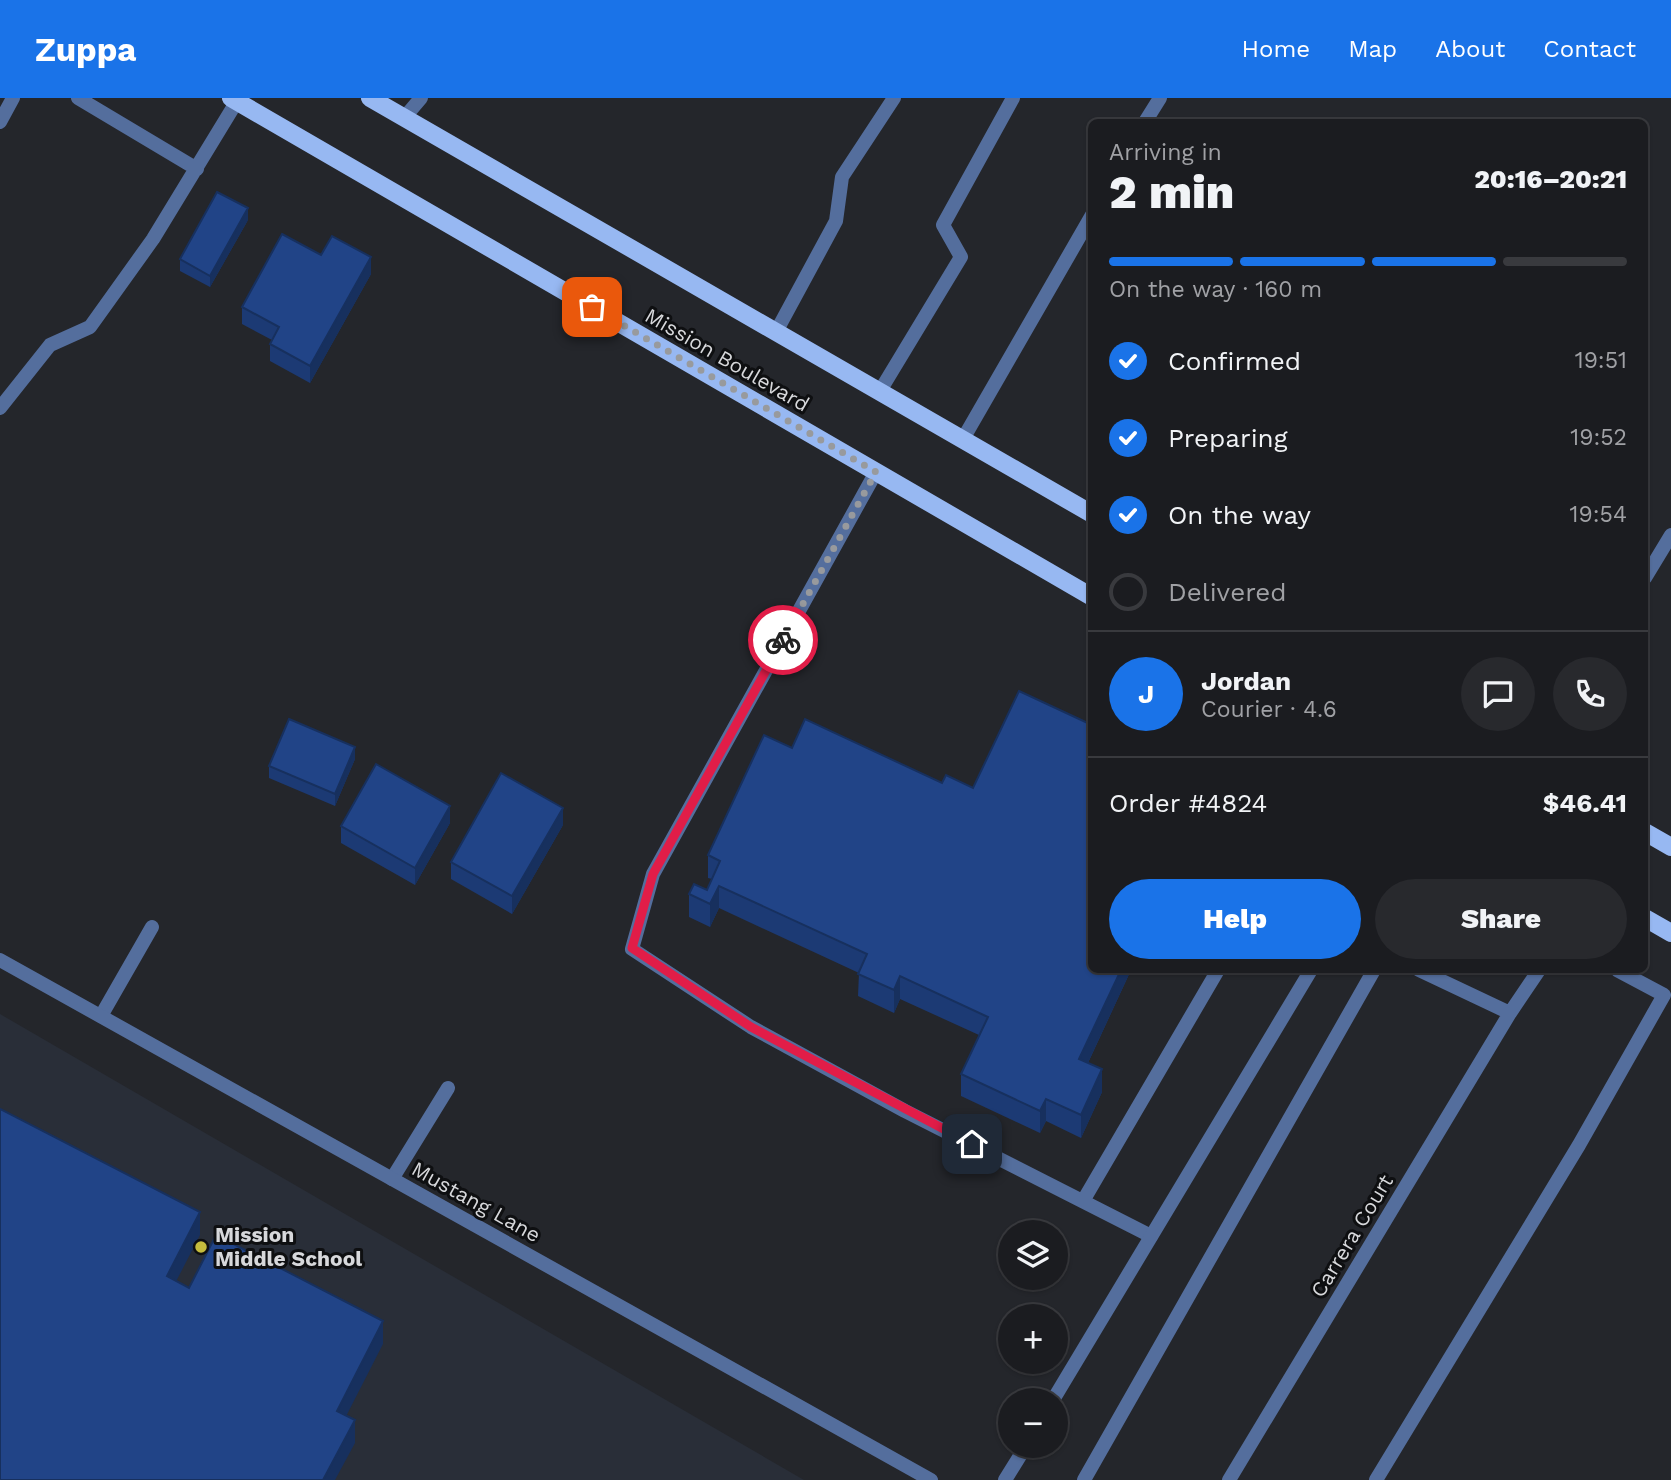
<!DOCTYPE html>
<meta charset="utf-8">
<style>
:root{--surface:#1b1c20;--page:#28292d;--text:#f1f3f6;--muted:#a0a1a5;--line:#393a3e;--accent:#1a73e8}
body{margin:0;font-family:"Work Sans",sans-serif;background:var(--page);color:var(--text);height:100vh;display:flex;flex-direction:column;font-size:26px;white-space:nowrap}
*{box-sizing:border-box;margin:0}
p{font-size:23px;color:var(--muted)}
.icon{flex:none;width:38px;height:38px;fill:none;stroke:currentColor;stroke-width:2;stroke-linecap:round;stroke-linejoin:round}
.map{position:relative;flex:1;overflow:hidden}
.sheet{position:absolute;left:1088px;top:21px;width:560px;height:854px;display:flex;flex-direction:column;background:var(--surface);border-radius:10px;box-shadow:0 2px 5px #0004,0 0 0 2px var(--line)}
.sheet>*{flex:none}
.buttons{position:absolute;left:998px;top:1122px;display:grid;gap:14px}
.buttons a{display:grid;place-items:center;width:70px;height:70px;border-radius:50%;background:var(--surface);box-shadow:0 2px 5px #0004,0 0 0 2px var(--line);font-size:35px}
.pin{position:absolute;display:grid;place-items:center;width:60px;height:60px;color:#fff;margin:-30px;border-radius:14px;box-shadow:0 4px 10px #0006}
.courier{position:absolute;display:grid;place-items:center;width:70px;height:70px;margin:-35px;border:5px solid #e11d48;border-radius:50%;background:#fff;color:#222;box-shadow:0 2px 9px #0007}
.headline em{font-style:normal;font-weight:800}
.headline div{display:flex;flex-direction:column-reverse}
.headline{display:flex;align-items:center;justify-content:space-between;height:119px;padding:0 21px}
h1{font-size:46px;font-weight:800;line-height:52px}
.bar{display:grid;grid-template-columns:repeat(4,1fr);gap:10px 7px;align-content:center;height:84px;padding:0 21px}
.bar i{height:9px;border-radius:5px;background:var(--line)}
.bar .on{background:var(--accent)}
.bar p{grid-column:span 4}
.line{display:flex;align-items:center;gap:18px;padding:0 21px;border-top:2px solid var(--line)}
.line div{flex:1}
.round{display:grid;place-items:center;flex:none;width:74px;height:74px;border-radius:37px;background:var(--page)}
ol{padding:0 21px;list-style:none}
li{display:flex;align-items:center;gap:21px;height:77px}
li p{margin-inline-start:auto}
li .icon{padding:7px;border-radius:50%;background:var(--accent);color:#fff;stroke-width:4}
li:last-child{color:var(--muted)}
li i{width:38px;height:38px;border:4px solid var(--line);border-radius:50%}
.cta{display:flex;gap:14px;margin-top:auto;padding:14px 21px}
.cta a{flex:1;height:80px;border-radius:42px;background:var(--accent);color:#fff;font-size:28px;font-weight:800;line-height:80px;text-align:center}
.cta a+a{background:var(--page);color:var(--text)}
header{display:flex;align-items:center;gap:42px;box-sizing:border-box;height:98px;padding:0 35px;background:var(--accent);color:#fff}
header strong{font-size:33px}
nav{display:flex;gap:38px;margin-inline-start:auto;font-size:24px}
.map>svg:first-child{display:block}
</style>
<header>
<strong>Zuppa</strong>
<nav><a>Home</a><a>Map</a><a>About</a><a>Contact</a></nav>
</header>
<div class="map">
<svg width="1671" height="1382" viewBox="0 0 1671 1382">
<rect width="100%" height="100%" fill="#24262b"/>
<!-- built -->
<path fill="#292e38" d="M 0,916 L 804,1382 L 0,1382 Z"/>
<g fill="none" stroke-linecap="round" stroke-linejoin="round">
<!-- lane -->
<path stroke="#546e9d" stroke-width="14" d="M 78,0 L 197,71
M 404,20 L 421,0
M 0,24 L 13,0
M 1145,24 L 1160,0
M 776,234 L 836,123 L 842,79 L 894,0
M 880,293 L 961,159 L 943,127 L 1013,0
M 0,310 L 50,247 L 90,229 L 153,141 L 237,3
M 963,341 L 1092,117
M 876,374 L 653,776 L 632,851 L 751,929 L 905,1013 L 1151,1138
M 1645,480 L 1671,437
M 101,918 L 152,829
M 392,1081 L 448,990
M 1083,1103 L 1218,872
M 1084,1382 L 1374,872
M 1376,1382 L 1579,1047 L 1664,897 L 1617,872"/>
<!-- street -->
<path stroke="#546e9d" stroke-width="14" d="M 0,862 L 931,1382
M 1419,872 L 1510,915
M 1053,1302 L 1311,872
M 1005,1382 L 1026,1348
M 1229,1382 L 1510,915 L 1539,872"/>
<!-- primary -->
<path stroke="#97b8f2" stroke-width="18" d="M 231,0 L 1092,499
M 370,0 L 1092,416
M 1645,734 L 1671,749
M 1645,820 L 1671,835"/>
</g>
<!-- wall -->
<path fill="#1c3a74" d="M 248,122 L 210,189 L 180,173 L 180,161 Z
M 321,157 L 371,176 L 310,285 L 270,263 L 270,246 L 272,242 L 242,226 L 242,209 Z
M 355,661 L 335,708 L 269,680 L 269,668 Z
M 450,725 L 415,787 L 341,745 L 341,728 Z
M 563,727 L 512,816 L 451,781 L 451,764 Z
M 708,757 L 1092,872 L 1131,872 L 1088,965 L 1102,994 L 1081,1040 L 1046,1023 L 1040,1035 L 961,998 L 961,976 L 979,937 L 900,901 L 894,915 L 858,898 L 859,875 L 719,810 L 710,829 L 689,819 L 689,796 L 707,792 L 712,781 L 708,780 Z"/>
<!-- shaded-wall -->
<path fill="#17305e" d="M 248,110 L 248,122 L 210,189 L 210,178 Z
M 371,159 L 371,176 L 310,285 L 310,268 Z
M 355,649 L 355,661 L 335,708 L 335,696 Z
M 450,708 L 450,725 L 415,787 L 415,770 Z
M 563,710 L 563,727 L 512,816 L 512,798 Z
M 719,788 L 719,810 L 710,829 L 710,806 Z
M 1121,872 L 1131,872 L 1079,984 L 1079,961 Z
M 900,878 L 900,901 L 894,915 L 894,892 Z
M 1102,971 L 1102,994 L 1081,1040 L 1081,1017 Z
M 1046,1001 L 1046,1023 L 1040,1035 L 1040,1013 Z
M 200,1114 L 200,1137 L 167,1201 L 167,1178 Z
M 383,1223 L 383,1246 L 337,1336 L 337,1313 Z
M 355,1322 L 355,1345 L 335,1382 L 323,1382 Z"/>
<!-- building -->
<path fill="#214487" stroke="#17305e" stroke-width="2" d="M 217,94 L 248,110 L 210,178 L 180,161 Z
M 282,136 L 321,157 L 332,138 L 371,159 L 310,268 L 270,246 L 279,229 L 242,209 Z
M 1019,593 L 1092,627 L 1092,872 L 1121,872 L 1079,961 L 1102,971 L 1081,1017 L 1046,1001 L 1040,1013 L 961,976 L 988,919 L 900,878 L 894,892 L 858,876 L 867,856 L 719,788 L 710,806 L 689,796 L 694,786 L 707,792 L 720,763 L 708,757 L 764,637 L 792,650 L 805,621 L 942,685 L 946,677 L 973,690 Z
M 289,621 L 355,649 L 335,696 L 269,668 Z
M 376,666 L 450,708 L 415,770 L 341,728 Z
M 501,675 L 563,710 L 512,798 L 451,764 Z
M 0,1011 L 200,1114 L 167,1178 L 189,1190 L 216,1137 L 383,1223 L 337,1313 L 355,1322 L 323,1382 L 0,1382 Z"/>
<g fill="none" stroke-linecap="round" stroke-linejoin="round">
<!-- done -->
<path stroke="#989a9d" stroke-width="7" stroke-dasharray="0 12.6" d="M 592,209 L 876,374 L 783,542"/>
<!-- route -->
<path stroke="#e11d48" stroke-width="9" d="M 783,542 L 653,776 L 632,850 L 751,929 L 972,1046"/>
</g>
<!-- markers -->
<circle fill="#c5bc3d" stroke="#0e0f11" stroke-width="2.5" cx="201" cy="1149" r="7"/>
<g text-anchor="middle" stroke-width="6" stroke-linejoin="round" paint-order="stroke">
<!-- street labels -->
<g font-size="21" fill="#d7d8db" stroke="#0e0f11">
<text transform="translate(727 262) rotate(30)" y="7">Mission Boulevard</text>
<text transform="translate(476 1104) rotate(29)" y="7">Mustang Lane</text>
<text transform="translate(1352 1138) rotate(-59)" y="7">Carrera Court</text>
</g>
<!-- poi labels -->
<g font-size="21" font-weight="bold" fill="#d7d8db" stroke="#0e0f11" text-anchor="start">
<text x="215" y="1144">Mission<tspan x="215" dy="24">Middle School</tspan></text>
</g>
</g>
</svg>
<div class="buttons">
<a><svg class="icon" aria-label="layers" viewBox="0 0 24 24"><path d="M12 4l9 5-9 5-9-5zM3 14l9 5 9-5"/></svg></a>
<a>+</a>
<a>−</a>
</div>
<div class="pin" style="left:592px;top:209px;background:#ea580c"><svg class="icon" aria-label="bag" viewBox="0 0 24 24"><path d="M5 8h14l-1 12H6zM9 8a3 3 0 0 1 6 0"/></svg></div>
<div class="pin" style="left:972px;top:1046px;background:#1f2937"><svg class="icon" aria-label="home" viewBox="0 0 24 24"><path d="M3 11l9-7 9 7M6 9v11h12V9"/></svg></div>
<div class="courier" style="left:783px;top:542px"><svg class="icon" aria-label="bike" viewBox="0 0 24 24"><circle cx="6" cy="16" r="4"/><circle cx="18" cy="16" r="4"/><path d="M6 16l4-8h5l3 8M10 8l3 8H6M13 5h3"/></svg></div>
<section class="sheet">
<div class="headline"><div><h1>2 min</h1><p>Arriving in</p></div><em>20:16–20:21</em></div>
<div class="bar"><i class="on"></i><i class="on"></i><i class="on"></i><i></i><p>On the way · 160 m</p></div>
<ol>
<li><svg class="icon" aria-label="check" viewBox="0 0 24 24"><path d="M5 12l5 5 9-10"/></svg>Confirmed<p>19:51</p></li>
<li><svg class="icon" aria-label="check" viewBox="0 0 24 24"><path d="M5 12l5 5 9-10"/></svg>Preparing<p>19:52</p></li>
<li><svg class="icon" aria-label="check" viewBox="0 0 24 24"><path d="M5 12l5 5 9-10"/></svg>On the way<p>19:54</p></li>
<li><i></i>Delivered</li>
</ol>
<div class="line" style="height:126px"><b class="round" style="background:var(--accent);color:#fff">J</b><div><b>Jordan</b><p>Courier · 4.6</p></div><a class="round"><svg class="icon" aria-label="chat" viewBox="0 0 24 24"><path d="M4 5h16v11H9l-5 4z"/></svg></a><a class="round"><svg class="icon" aria-label="phone" viewBox="0 0 24 24"><path d="M5 4h4l2 5-3 2q2 4 5 5l2-3 5 2v4C11 20 4 13 5 4z"/></svg></a></div>
<div class="line" style="height:91px"><div>Order #4824</div><b>$46.41</b></div>
<div class="cta"><a>Help</a><a>Share</a></div>
</section>
</div>
